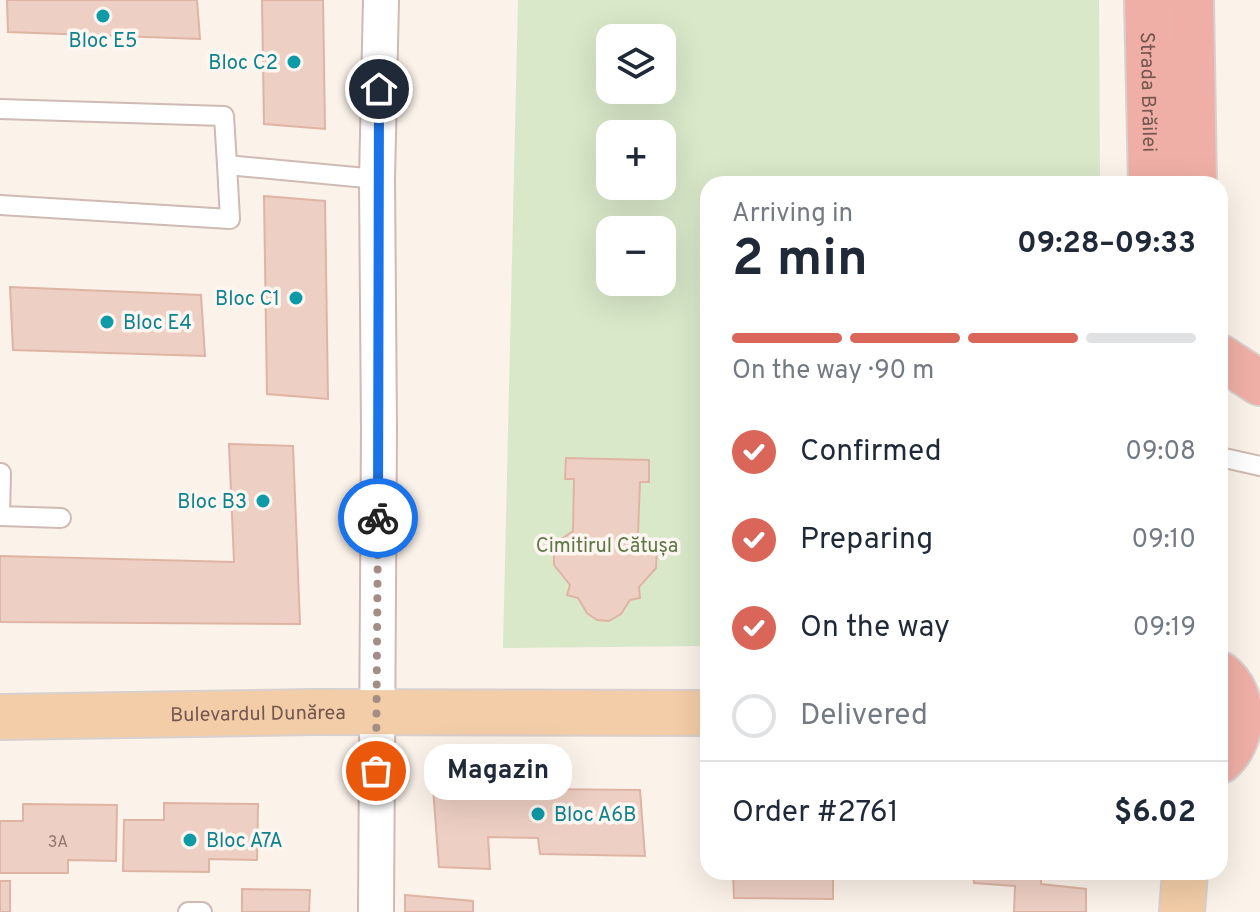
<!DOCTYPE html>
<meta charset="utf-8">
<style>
:root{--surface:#fff;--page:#f2f2f3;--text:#1f2937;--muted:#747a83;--line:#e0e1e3;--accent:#da6559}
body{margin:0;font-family:Overpass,sans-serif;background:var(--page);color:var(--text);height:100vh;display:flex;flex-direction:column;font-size:30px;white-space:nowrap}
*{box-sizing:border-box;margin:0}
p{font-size:26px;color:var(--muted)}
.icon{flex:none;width:44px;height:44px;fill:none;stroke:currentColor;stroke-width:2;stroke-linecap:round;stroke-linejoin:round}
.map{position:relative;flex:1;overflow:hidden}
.sheet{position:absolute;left:700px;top:176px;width:528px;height:704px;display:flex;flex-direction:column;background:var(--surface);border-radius:24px;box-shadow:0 8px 32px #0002}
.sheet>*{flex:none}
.controls{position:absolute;left:596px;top:24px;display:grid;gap:16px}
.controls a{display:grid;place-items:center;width:80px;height:80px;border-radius:16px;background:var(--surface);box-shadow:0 8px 32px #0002;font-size:40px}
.pin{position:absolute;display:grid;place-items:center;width:68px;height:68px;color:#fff;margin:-34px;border:4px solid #fff;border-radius:50%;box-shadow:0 2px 8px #0007}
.courier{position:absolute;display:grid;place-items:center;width:80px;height:80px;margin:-40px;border:6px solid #1a73e8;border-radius:50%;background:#fff;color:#222;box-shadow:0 2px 10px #0007}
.bubble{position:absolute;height:56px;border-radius:24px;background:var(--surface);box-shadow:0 8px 32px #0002;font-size:26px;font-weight:700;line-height:56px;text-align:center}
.summary em{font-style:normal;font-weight:700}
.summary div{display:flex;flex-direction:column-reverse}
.summary{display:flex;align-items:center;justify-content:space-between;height:136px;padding:0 32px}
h1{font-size:52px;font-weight:700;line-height:60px}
.bar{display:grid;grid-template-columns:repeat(4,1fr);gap:12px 8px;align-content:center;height:96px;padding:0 32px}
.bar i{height:10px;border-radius:6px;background:var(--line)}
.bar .selected{background:var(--accent)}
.bar p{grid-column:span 4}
.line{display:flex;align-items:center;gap:20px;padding:0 32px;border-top:2px solid var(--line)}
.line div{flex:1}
ol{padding:0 32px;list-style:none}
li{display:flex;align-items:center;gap:24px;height:88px}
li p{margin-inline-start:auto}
li .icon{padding:8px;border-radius:50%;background:var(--accent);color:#fff;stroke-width:4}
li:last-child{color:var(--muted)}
li i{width:44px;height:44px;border:4px solid var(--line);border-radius:50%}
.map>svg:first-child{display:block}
</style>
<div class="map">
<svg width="1260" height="912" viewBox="0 0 1260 912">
<rect width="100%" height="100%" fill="#fbf2e9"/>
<!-- green -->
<path fill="#d9e8c9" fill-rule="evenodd" d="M 518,0 L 1099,0 L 1100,184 L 708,184 L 708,646 L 503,648 ZM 610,38 L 662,38 L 662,90 L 610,90 ZM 610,134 L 662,134 L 662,186 L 610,186 ZM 610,230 L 662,230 L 662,282 L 610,282 Z"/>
<!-- building -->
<path fill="#eecfc3" stroke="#dfb4a5" stroke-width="2" d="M 7,0 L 197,0 L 200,39 L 8,32 Z
M 262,0 L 323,0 L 325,129 L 264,124 Z
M 264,196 L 325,201 L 328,399 L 267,394 Z
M 10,287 L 201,295 L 205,356 L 13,350 Z
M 229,444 L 293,446 L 300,624 L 0,622 L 0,556 L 234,562 Z
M 566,458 L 649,460 L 649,482 L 640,482 L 638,533 L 657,547 L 656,568 L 639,587 L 640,598 L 630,600 L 621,614 L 609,621 L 597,620 L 587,613 L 578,598 L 567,595 L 570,585 L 554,565 L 554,544 L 573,531 L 574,479 L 565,479 Z
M 433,788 L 640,790 L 645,856 L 540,854 L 538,838 L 488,837 L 490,869 L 439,867 Z
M 164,803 L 258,804 L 257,860 L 209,859 L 209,872 L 123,871 L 124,820 L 164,820 Z
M 23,804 L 117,805 L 116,861 L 68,860 L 68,873 L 0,873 L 0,821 L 23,821 Z
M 733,872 L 833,872 L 833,899 L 734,898 Z
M 973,872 L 1041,872 L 1041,884 L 1086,889 L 1086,912 L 1014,912 L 1015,886 L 974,883 Z
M 0,881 L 10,881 L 10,912 L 0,912 Z
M 242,889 L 310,890 L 309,912 L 242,912 Z
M 405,895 L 473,901 L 473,912 L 405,912 Z"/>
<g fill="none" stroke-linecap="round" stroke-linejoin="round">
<!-- lane casing -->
<g stroke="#cebbb3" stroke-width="22">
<path id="lane" d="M 0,109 L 224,116 L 227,165 L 377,179
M 0,205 L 230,219 L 227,165
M 1220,457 L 1260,466
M 1,473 L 0,516 L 61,518
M 188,912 L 202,912"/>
</g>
<!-- street casing -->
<g stroke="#cebbb3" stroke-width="38">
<path id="street" d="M 376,912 L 379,429 L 377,179 L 381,0"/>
</g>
<!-- primary casing -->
<g stroke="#d8d0ce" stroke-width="48">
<g id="primary">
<path id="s1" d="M 0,717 L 312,712 L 708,713"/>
<path d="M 1182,912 L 1185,872"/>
</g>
</g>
<!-- highway casing -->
<g stroke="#d8d0ce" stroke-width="48">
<g id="highway">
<path id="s2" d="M 1147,0 L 1151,184"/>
<path d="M 1191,0 L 1194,184"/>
<path d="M 1220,357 L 1260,383"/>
<path d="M 1220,674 C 1247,695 1245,740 1220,761"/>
</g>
</g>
<!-- lane -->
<use href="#lane" stroke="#fff" stroke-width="18"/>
<!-- street -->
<use href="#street" stroke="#fff" stroke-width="34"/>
<!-- primary -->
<use href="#primary" stroke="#f3cda8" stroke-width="44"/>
<!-- highway -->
<use href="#highway" stroke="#f0afa6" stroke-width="44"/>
</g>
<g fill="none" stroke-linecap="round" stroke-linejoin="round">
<!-- done -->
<path stroke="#a38d85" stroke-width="8" stroke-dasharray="0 14.4" d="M 376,771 L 378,518"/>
<!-- route -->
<path stroke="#1a73e8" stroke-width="10" d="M 378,518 L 379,89"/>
</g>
<!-- markers -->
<g fill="#0f9aa8" stroke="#fef6f0" stroke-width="3">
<circle cx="103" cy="16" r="8"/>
<circle cx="294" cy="62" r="8"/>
<circle cx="296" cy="298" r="8"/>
<circle cx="107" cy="322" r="8"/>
<circle cx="263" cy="501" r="8"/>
<circle cx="538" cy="814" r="8"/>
<circle cx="190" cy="840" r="8"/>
</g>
<g text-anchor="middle" stroke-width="7" stroke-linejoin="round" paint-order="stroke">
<!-- number labels -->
<g font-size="16" fill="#92756c">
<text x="58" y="847">3A</text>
</g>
<!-- culture labels -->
<g font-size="20" fill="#0d838f" stroke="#fef6f0" text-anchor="end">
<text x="103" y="47" text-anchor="middle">Bloc E5</text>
<text x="278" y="69">Bloc C2</text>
<text x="280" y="305">Bloc C1</text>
<text x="123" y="329" text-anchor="start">Bloc E4</text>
<text x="247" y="508">Bloc B3</text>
<text x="554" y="821" text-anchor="start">Bloc A6B</text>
<text x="206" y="847" text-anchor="start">Bloc A7A</text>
</g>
<!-- street labels -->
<g font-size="20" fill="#74574f" stroke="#fef6f0">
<text dy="7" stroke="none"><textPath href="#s2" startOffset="92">Strada Brăilei</textPath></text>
<text dy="7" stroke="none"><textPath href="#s1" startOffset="258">Bulevardul Dunărea</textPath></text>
</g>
<!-- park labels -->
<g font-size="20" fill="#5d7848" stroke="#fef6f0">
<text x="607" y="552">Cimitirul Cătușa</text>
</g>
</g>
</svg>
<div class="controls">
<a><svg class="icon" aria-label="layers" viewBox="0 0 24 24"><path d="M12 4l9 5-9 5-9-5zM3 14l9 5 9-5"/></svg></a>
<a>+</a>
<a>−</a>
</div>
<div class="pin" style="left:376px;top:771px;background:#ea580c"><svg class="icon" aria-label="bag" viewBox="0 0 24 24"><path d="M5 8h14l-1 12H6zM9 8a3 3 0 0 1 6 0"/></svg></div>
<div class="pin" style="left:379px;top:89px;background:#1f2937"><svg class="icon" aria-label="home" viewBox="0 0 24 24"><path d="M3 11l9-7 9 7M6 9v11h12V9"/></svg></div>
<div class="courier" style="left:378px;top:518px"><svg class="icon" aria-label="bike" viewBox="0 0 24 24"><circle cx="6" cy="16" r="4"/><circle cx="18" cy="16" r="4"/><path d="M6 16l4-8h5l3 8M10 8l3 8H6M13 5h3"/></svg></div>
<div class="bubble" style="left:424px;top:744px;width:148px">Magazin</div>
<section class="sheet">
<div class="summary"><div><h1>2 min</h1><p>Arriving in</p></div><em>09:28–09:33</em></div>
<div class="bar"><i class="selected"></i><i class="selected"></i><i class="selected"></i><i></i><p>On the way · 90 m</p></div>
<ol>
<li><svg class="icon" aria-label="check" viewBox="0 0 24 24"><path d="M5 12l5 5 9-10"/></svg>Confirmed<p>09:08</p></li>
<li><svg class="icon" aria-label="check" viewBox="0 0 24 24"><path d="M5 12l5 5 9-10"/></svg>Preparing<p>09:10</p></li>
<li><svg class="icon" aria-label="check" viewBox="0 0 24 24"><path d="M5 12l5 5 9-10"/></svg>On the way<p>09:19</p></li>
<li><i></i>Delivered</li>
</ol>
<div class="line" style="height:104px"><div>Order #2761</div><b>$6.02</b></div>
</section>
</div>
